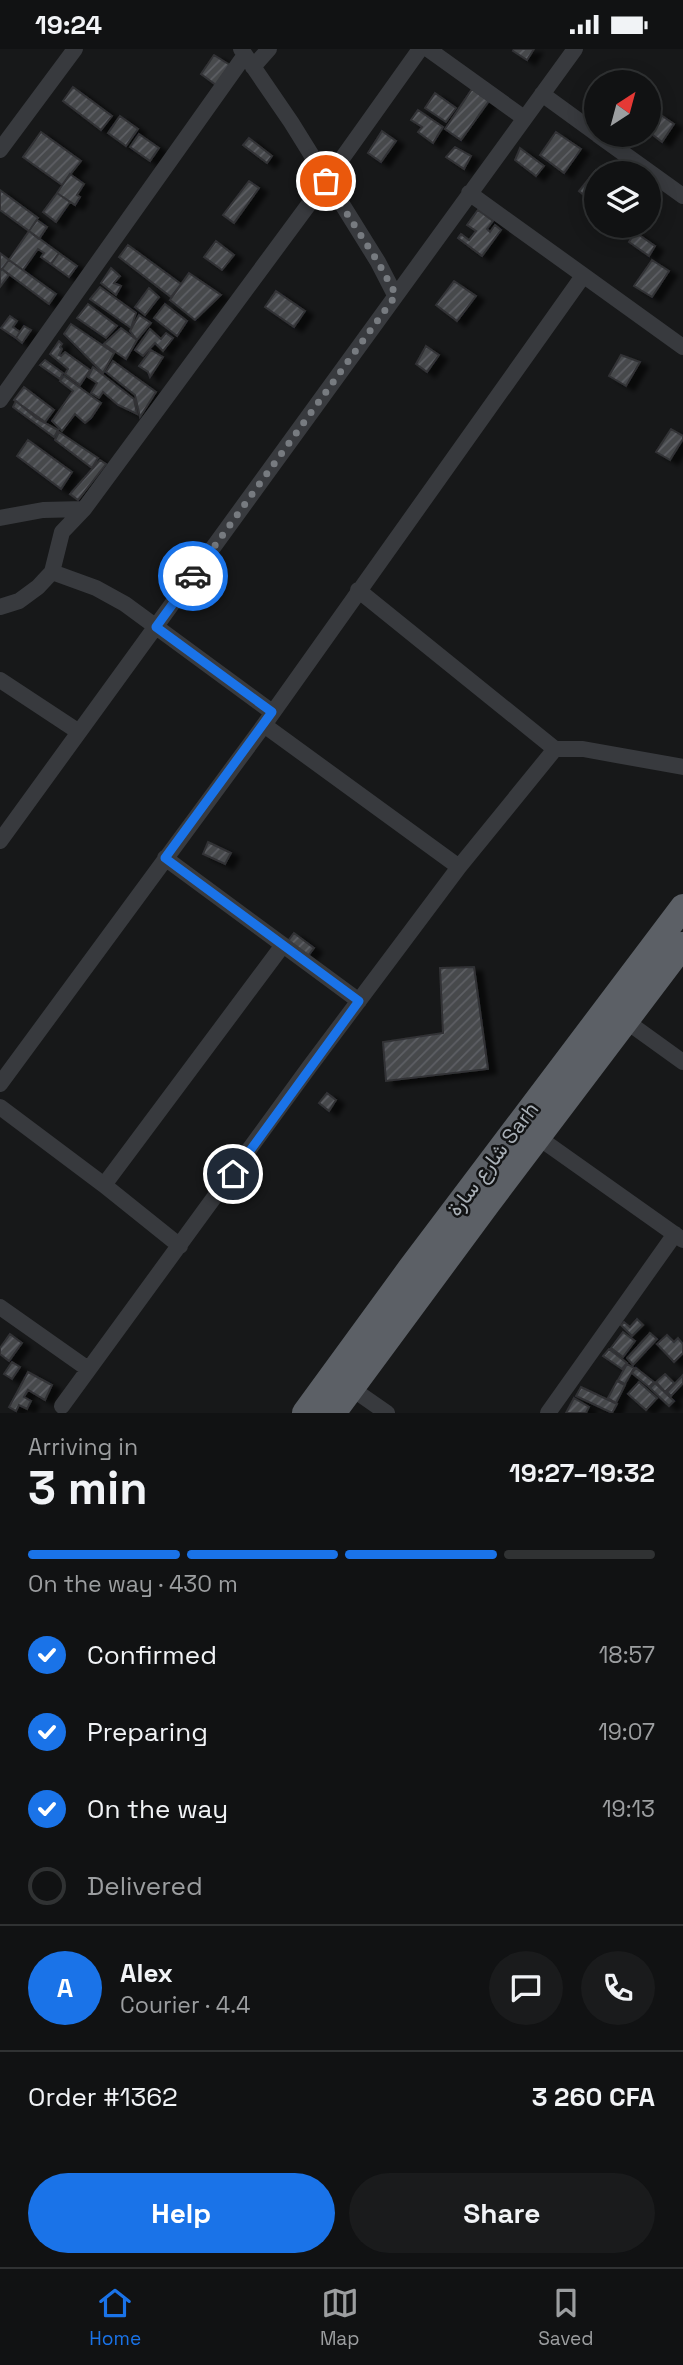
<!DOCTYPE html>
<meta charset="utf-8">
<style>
:root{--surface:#111213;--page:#1a1b1c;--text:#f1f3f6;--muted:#9c9ea0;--line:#303233;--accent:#1a73e8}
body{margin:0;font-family:"Space Grotesk",Vazirmatn,sans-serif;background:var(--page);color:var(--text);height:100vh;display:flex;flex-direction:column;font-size:26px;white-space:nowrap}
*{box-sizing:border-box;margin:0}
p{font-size:23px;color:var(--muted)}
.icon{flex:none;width:38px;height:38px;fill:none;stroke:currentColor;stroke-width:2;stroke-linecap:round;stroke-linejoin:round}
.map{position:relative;height:1364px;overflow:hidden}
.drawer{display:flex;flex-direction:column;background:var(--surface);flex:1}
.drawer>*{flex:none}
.needle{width:46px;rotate:36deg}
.fabs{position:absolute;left:584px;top:21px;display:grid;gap:14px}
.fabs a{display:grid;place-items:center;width:77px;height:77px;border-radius:50%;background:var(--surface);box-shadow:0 4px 18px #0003,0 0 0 2px var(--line);font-size:35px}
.pin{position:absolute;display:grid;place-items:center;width:60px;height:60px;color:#fff;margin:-30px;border:4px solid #fff;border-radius:50%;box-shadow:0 2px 7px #0007}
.courier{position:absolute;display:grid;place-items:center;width:70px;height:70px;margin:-35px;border:5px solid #1a73e8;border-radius:50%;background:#fff;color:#222;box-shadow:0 2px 9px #0007}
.headline em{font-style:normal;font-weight:800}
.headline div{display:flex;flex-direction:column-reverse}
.headline{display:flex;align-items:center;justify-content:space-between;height:119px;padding:0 28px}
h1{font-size:46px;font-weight:800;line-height:52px}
.bar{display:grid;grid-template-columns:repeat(4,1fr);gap:10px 7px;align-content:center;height:84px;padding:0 28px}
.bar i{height:9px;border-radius:5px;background:var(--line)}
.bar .selected{background:var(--accent)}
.bar p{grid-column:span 4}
.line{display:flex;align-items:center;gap:18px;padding:0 28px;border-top:2px solid var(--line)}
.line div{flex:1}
.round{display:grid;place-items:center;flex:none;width:74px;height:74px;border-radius:37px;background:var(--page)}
ol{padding:0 28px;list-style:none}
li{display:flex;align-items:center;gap:21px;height:77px}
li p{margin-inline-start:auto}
li .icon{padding:7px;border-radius:50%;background:var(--accent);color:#fff;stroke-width:4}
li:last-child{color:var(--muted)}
li i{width:38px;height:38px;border:4px solid var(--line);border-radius:50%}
.button{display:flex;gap:14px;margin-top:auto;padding:14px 28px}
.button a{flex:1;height:80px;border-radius:42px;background:var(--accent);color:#fff;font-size:28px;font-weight:800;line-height:80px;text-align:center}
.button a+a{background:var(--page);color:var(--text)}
.status{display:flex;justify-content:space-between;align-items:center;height:49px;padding:0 35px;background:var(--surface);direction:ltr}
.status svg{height:19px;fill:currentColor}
.tab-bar{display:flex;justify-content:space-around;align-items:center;height:98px;border-top:2px solid var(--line);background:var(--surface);font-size:19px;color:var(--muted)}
.tab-bar a{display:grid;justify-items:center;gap:4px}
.tab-bar .selected{color:var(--accent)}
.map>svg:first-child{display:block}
</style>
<div class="status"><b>19:24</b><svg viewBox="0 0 49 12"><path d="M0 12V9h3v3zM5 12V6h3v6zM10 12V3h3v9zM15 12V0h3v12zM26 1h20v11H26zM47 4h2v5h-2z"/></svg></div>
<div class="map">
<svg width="683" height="1364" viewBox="0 0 683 1364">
<defs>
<pattern id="building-hatch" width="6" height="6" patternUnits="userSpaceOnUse" patternTransform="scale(1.75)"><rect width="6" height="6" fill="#46484c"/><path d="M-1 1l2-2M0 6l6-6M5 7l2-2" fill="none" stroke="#5e6064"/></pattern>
<filter id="shadow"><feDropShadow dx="8" dy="4.5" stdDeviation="2" flood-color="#0009"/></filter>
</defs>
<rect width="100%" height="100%" fill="#171819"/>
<!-- building -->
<path fill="url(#building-hatch)" stroke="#313235" stroke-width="2" filter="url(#shadow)" d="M 514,0 L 534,0 L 527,11 L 513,2 Z
M 214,6 L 230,16 L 216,36 L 201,25 Z
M 73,38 L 112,67 L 101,81 L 63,52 Z
M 472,40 L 489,52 L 461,91 L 445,80 Z
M 435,44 L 456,59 L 446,73 L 425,59 Z
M 418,61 L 443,78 L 433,94 L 418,83 L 422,78 L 411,71 Z
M 658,64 L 674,75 L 662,93 L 649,83 L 649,75 Z
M 120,67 L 138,80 L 126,97 L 108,84 Z
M 382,82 L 396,92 L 381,113 L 368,104 Z
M 41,83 L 81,112 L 62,136 L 23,108 Z
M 556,83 L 581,100 L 564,124 L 540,106 Z
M 139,85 L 159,99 L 150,112 L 130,98 Z
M 249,89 L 272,107 L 267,114 L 243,96 Z
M 455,98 L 471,107 L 464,120 L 446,108 Z
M 520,99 L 544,117 L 536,127 L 515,111 Z
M 596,121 L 600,124 L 597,124 L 597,157 L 579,142 Z
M 70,125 L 84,135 L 77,146 L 80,148 L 75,156 L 57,144 Z
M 249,132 L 259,139 L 234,174 L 223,166 Z
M 0,141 L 38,169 L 29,182 L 0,161 Z
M 57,144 L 70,153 L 56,173 L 43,163 Z
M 478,161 L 493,172 L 487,180 L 490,183 L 495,176 L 501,181 L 482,207 L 458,189 L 461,185 L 469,191 L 476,182 L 467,176 Z
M 37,171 L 47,178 L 39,190 L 29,182 Z
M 29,182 L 59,204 L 51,215 L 41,208 L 44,204 L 38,200 L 23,221 L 9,211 Z
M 635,183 L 655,197 L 649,207 L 629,193 Z
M 216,192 L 234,206 L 222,221 L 204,208 Z
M 128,196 L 181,235 L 171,248 L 119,208 Z
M 0,204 L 9,211 L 2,220 L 0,219 Z
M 59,204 L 77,217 L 69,228 L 51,215 Z
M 9,211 L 56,245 L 49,255 L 2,220 Z
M 652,211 L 669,222 L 652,248 L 634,237 Z
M 111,219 L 120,227 L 114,234 L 121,237 L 116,246 L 101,234 Z
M 2,220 L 9,226 L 0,238 L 0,222 Z
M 189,224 L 221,246 L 195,271 L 170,251 Z
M 454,232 L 476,247 L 457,272 L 436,256 Z
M 100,238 L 136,264 L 131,279 L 90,250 Z
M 149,239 L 159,248 L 145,266 L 135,258 Z
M 276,242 L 305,262 L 294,278 L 265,258 Z
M 88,255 L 117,277 L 106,289 L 77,269 Z
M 165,255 L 187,272 L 177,287 L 154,269 Z
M 139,266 L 151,274 L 137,291 L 130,282 Z
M 10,267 L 17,272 L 13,278 L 20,283 L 16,289 L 1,279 Z
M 71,275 L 114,304 L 103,324 L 64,285 Z
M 24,277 L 31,281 L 22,294 L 16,289 Z
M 121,279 L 137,291 L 126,310 L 104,295 Z
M 150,280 L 161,290 L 166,284 L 173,289 L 163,302 L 155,294 L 143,307 L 135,301 Z
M 59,292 L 62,295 L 60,298 L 62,300 L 59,306 L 61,307 L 65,303 L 90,321 L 80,336 L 65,325 L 68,320 L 50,305 Z
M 426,297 L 439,306 L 427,323 L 416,315 Z
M 151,301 L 163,308 L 150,328 L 148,323 L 139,317 Z
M 621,306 L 640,313 L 626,337 L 609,327 Z
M 45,311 L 63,324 L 60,330 L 40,316 Z
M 113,312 L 156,343 L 140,368 L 135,346 L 106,323 Z
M 93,318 L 134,350 L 137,365 L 118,356 L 103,343 L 99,349 L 91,344 L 97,334 L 88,328 Z
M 64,327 L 101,354 L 91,369 L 85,374 L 75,365 L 62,382 L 52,372 L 73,342 L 60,332 Z
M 24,338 L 54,361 L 45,373 L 14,351 Z
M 16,352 L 36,369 L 58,381 L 54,388 L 13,358 Z
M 671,380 L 683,387 L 683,390 L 670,411 L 656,403 Z
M 59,383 L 98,409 L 92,419 L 55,391 Z
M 28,391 L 72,423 L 61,440 L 17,407 Z
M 100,411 L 106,415 L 78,451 L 70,445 Z
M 208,793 L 231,804 L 225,815 L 203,805 Z
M 294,884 L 314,899 L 308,907 L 288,892 Z
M 474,918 L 488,1020 L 386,1032 L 383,993 L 443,984 L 440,919 Z
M 327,1044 L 336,1051 L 329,1062 L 319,1054 Z
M 637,1270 L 643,1276 L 632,1287 L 621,1276 L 624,1273 L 630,1278 Z
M 623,1283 L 635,1292 L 623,1308 L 611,1299 Z
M 650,1284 L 657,1290 L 633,1316 L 627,1309 Z
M 10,1285 L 22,1294 L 9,1312 L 0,1305 L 0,1299 Z
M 667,1286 L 674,1293 L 678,1289 L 683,1295 L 683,1304 L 674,1313 L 657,1295 Z
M 609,1300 L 627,1314 L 622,1320 L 603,1307 Z
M 12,1313 L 20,1318 L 12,1330 L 4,1325 Z
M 627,1315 L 634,1319 L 625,1335 L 618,1331 Z
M 636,1319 L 654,1333 L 649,1338 L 632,1324 Z
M 28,1323 L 52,1336 L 45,1351 L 28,1341 L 24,1348 L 31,1352 L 27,1360 L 19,1356 L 16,1362 L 9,1358 Z
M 665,1325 L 674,1334 L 665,1343 L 656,1333 Z
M 683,1326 L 683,1334 L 671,1347 L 667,1343 Z
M 617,1332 L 625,1336 L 616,1354 L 608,1349 Z
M 639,1333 L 657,1349 L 646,1361 L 628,1345 Z
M 655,1334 L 674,1352 L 669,1357 L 650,1339 Z
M 581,1338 L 617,1355 L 612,1364 L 576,1347 Z
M 574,1349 L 589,1358 L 586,1364 L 566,1364 Z"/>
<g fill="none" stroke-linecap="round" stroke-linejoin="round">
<!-- minor -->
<path stroke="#383a3e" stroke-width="16" d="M 241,0 L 291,73 L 378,213 L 395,246
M 428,0 L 524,69
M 253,18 L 269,0
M 542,45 L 597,85
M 598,86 L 683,147
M 0,101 L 75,0
M 469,144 L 683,298
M 0,351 L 245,6
M 0,469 L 43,461 L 84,460
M 52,523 L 96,539 L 125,555 L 272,663
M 358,541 L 555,700 L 583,700 L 683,718
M 0,558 L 19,552 L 38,538 L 52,523 L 62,483 L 84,460 L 326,132 L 420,0
M 0,631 L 79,683
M 264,676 L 459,818
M 0,792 L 575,0
M 165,809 L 359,952
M 626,972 L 683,1013
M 0,1035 L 264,676 L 583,227
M 0,1058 L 104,1136 L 180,1197
M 539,1089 L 683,1191
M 104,1136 L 283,896
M 0,1258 L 88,1320
M 351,1339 L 387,1364
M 62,1357 L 310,1017 L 459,818 L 555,700
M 548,1364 L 675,1185"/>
<!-- trunk -->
<path stroke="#5c6066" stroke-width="26" d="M 305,1364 L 410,1220 L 683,858
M 333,1364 L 488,1154 L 683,896"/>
</g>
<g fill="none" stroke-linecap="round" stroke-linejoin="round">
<!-- done -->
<path stroke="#777b80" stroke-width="7" stroke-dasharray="0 12.6" d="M 193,527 L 396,246 L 378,213 L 326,132"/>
<!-- route -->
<path stroke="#1a73e8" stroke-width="9" d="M 193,527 L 156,578 L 272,663 L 165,809 L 359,952 L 233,1125"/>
</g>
<g text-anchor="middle" stroke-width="5" stroke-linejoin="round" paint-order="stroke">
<!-- street labels -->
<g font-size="21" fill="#aab1b8" stroke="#121314">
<text transform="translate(493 1110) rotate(-53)" y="7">شارع سارة Sarh</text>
</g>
</g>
</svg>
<div class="fabs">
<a><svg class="needle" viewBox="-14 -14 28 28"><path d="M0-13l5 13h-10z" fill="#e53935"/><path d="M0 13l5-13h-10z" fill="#9c9ea0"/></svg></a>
<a><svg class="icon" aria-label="layers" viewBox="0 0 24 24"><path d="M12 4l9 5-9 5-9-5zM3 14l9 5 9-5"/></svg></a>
</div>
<div class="pin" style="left:326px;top:132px;background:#ea580c"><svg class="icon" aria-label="bag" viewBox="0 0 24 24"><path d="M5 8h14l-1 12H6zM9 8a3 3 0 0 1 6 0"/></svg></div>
<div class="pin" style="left:233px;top:1125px;background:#1f2937"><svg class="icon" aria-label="home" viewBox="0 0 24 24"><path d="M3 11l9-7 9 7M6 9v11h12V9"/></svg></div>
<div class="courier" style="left:193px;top:527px"><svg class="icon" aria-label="car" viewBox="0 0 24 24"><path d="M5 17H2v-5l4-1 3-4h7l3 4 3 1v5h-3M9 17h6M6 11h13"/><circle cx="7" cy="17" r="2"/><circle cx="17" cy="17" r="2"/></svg></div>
</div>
<section class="drawer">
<div class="headline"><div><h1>3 min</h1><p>Arriving in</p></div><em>19:27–19:32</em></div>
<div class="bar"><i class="selected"></i><i class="selected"></i><i class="selected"></i><i></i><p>On the way · 430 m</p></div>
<ol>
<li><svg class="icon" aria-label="check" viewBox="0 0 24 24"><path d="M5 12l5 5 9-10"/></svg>Confirmed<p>18:57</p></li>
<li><svg class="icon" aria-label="check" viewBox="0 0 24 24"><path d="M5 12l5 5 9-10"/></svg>Preparing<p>19:07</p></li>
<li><svg class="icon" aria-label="check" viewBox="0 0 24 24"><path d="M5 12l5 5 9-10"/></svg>On the way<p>19:13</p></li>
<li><i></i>Delivered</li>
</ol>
<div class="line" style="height:126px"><b class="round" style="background:var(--accent);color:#fff">A</b><div><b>Alex</b><p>Courier · 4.4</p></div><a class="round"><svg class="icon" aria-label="chat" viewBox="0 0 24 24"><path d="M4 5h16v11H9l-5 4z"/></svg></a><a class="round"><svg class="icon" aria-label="phone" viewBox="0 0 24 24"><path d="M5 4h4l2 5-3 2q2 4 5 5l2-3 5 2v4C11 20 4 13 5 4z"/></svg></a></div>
<div class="line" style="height:91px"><div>Order #1362</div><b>3 260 CFA</b></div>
<div class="button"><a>Help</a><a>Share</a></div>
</section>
<nav class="tab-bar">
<a class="selected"><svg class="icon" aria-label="home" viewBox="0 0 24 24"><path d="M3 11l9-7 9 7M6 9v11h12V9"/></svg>Home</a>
<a><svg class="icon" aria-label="map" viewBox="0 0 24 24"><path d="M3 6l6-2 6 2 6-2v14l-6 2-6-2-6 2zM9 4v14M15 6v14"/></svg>Map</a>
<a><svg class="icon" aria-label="saved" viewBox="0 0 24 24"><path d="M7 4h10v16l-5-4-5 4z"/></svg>Saved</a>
</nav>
